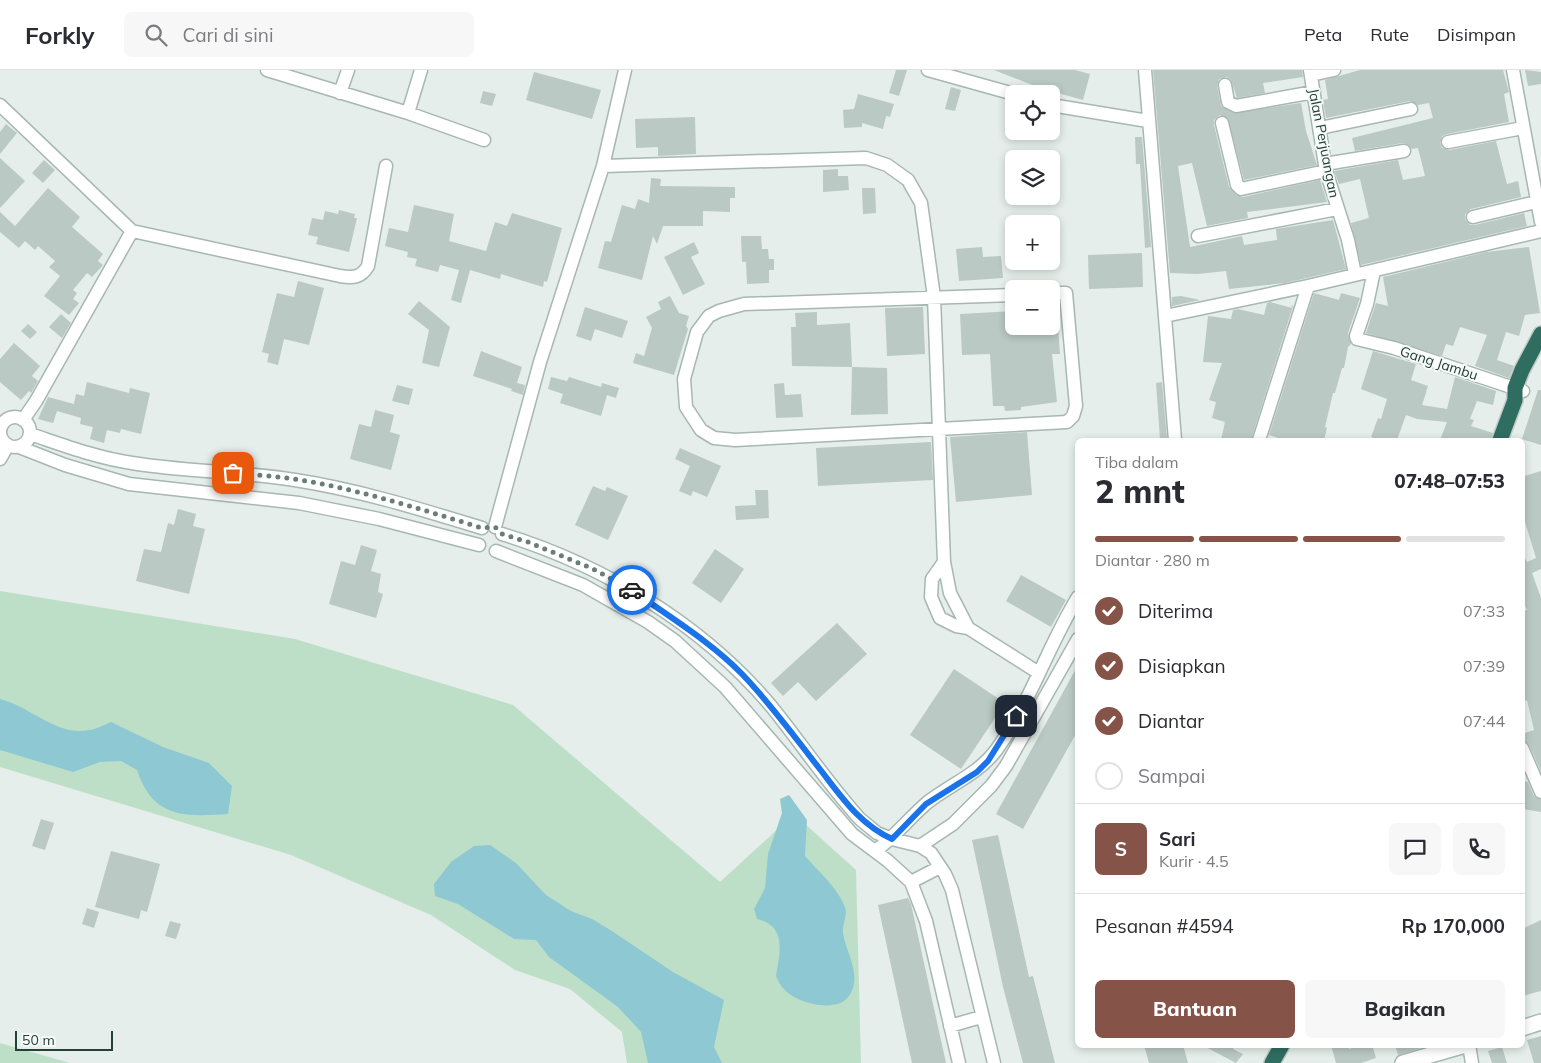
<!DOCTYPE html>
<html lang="id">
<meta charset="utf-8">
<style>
:root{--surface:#fff;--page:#f7f7f7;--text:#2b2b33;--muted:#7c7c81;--line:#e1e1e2;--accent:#855347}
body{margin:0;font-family:Mulish,sans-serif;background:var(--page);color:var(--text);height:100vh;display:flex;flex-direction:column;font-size:19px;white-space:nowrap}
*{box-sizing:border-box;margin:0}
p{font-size:16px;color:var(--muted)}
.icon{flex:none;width:28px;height:28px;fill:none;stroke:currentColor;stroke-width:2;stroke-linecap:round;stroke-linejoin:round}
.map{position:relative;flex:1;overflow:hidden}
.side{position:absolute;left:1075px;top:368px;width:450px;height:610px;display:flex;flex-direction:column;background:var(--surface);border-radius:8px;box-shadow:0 2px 8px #0003}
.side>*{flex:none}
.buttons{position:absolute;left:1005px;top:15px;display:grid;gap:10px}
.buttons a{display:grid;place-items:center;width:55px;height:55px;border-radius:8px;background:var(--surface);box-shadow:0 2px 8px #0003;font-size:25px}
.scale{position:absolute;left:15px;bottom:12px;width:98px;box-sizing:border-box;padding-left:5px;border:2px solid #244139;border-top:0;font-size:14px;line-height:18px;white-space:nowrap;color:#244139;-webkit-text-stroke:4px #f6faf8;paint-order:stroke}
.pin{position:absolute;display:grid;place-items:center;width:42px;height:42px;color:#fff;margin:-21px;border-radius:10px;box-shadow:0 2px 8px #0006}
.courier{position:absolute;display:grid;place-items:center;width:50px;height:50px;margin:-25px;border:4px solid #1a73e8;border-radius:50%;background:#fff;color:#222;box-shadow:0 1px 6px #0007}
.headline em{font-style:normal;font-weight:800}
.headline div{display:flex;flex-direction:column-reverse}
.headline{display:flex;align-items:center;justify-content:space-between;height:85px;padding:0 20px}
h1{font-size:32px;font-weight:800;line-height:38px}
.bar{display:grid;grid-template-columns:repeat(4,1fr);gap:8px 5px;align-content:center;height:60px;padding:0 20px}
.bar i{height:6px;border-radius:4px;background:var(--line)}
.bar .selected{background:var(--accent)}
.bar p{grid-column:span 4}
.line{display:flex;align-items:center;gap:12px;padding:0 20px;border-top:1px solid var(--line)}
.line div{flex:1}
.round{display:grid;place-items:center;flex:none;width:52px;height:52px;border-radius:8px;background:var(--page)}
ol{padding:0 20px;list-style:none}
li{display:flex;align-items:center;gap:15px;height:55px}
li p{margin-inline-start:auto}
li .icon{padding:5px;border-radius:50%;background:var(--accent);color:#fff;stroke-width:4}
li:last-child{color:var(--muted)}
li i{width:28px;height:28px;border:2px solid var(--line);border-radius:50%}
.cta{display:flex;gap:10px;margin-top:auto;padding:10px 20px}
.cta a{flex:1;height:58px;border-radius:8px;background:var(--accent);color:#fff;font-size:20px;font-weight:800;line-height:58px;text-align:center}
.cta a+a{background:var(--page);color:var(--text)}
header{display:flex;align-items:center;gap:30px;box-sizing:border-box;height:70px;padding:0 25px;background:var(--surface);border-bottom:1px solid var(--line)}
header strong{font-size:24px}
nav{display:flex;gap:28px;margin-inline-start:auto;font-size:18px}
.search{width:350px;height:45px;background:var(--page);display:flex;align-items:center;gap:12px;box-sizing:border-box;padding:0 18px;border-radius:8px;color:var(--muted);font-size:19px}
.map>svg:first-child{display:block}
</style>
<header>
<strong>Forkly</strong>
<div class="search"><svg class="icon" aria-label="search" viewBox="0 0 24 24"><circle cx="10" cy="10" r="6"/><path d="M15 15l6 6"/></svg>Cari di sini</div>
<nav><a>Peta</a><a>Rute</a><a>Disimpan</a></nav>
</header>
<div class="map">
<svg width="1541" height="993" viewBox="0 0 1541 993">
<rect width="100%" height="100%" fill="#e5eeea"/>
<!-- green -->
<path fill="#bedfc7" d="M 0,521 L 295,569 L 513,635 L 720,812 L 794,744 L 856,800 L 861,993 L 627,993 L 622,962 L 570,919 L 515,900 L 431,845 L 291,785 L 0,697 Z
M 0,973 L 70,993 L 0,993 Z"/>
<!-- water -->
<path fill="#8ec8d3" d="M 0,629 C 30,636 57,667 89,660 C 97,659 104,655 111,652 L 163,677 L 209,693 L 232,716 L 228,744 C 183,747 153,748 137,700 L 121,691 L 100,692 L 73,702 L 0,680 Z
M 789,725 L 807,750 L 805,786 C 818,801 838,818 845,837 C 848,844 842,855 843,863 C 846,883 863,906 849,926 C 837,944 795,933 784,919 C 780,916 778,910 776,906 C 780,882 787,856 757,849 L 754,839 L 765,818 L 768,784 L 782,743 L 780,729 Z
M 490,775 L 516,793 L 546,825 L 571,841 L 592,849 L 612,861 L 673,902 L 724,930 L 714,977 L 722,993 L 648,993 L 641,962 L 618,937 L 549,887 L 536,870 L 514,869 L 458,834 L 435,826 L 434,814 L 451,792 L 474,776 Z"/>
<!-- building -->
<path fill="#bac9c3" d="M 896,0 L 907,0 L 899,26 L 889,23 Z
M 994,0 L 1075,0 L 1090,4 L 1083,30 L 1040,18 Z
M 1153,0 L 1302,0 L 1303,7 L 1263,13 L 1265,23 L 1237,28 L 1231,10 L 1227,7 L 1219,9 L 1217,16 L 1221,36 L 1233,43 L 1301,33 L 1306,61 L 1317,95 L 1244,110 L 1228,48 L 1220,45 L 1214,50 L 1214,55 L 1229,117 L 1236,125 L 1243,127 L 1320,110 L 1327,132 L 1247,142 L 1248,148 L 1207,156 L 1192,93 L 1178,96 L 1190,177 L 1242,166 L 1244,175 L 1277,170 L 1276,159 L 1333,150 L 1346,199 L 1285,213 L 1229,219 L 1226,201 L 1198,204 L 1170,203 Z
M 1360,0 L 1503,0 L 1509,22 L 1504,24 L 1509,52 L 1447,64 L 1442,66 L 1440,73 L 1442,78 L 1449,80 L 1496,71 L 1507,114 L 1518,111 L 1521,127 L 1471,139 L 1465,144 L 1465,149 L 1470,155 L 1475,155 L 1524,143 L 1527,156 L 1361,195 L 1351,153 L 1369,148 L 1360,109 L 1339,114 L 1334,101 L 1398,90 L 1403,110 L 1425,106 L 1418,78 L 1412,79 L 1407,74 L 1403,73 L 1355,81 L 1352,68 L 1433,48 L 1429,33 L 1418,35 L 1410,31 L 1326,48 L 1323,30 L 1328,29 L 1325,10 Z
M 1525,0 L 1541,2 L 1541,14 L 1528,16 Z
M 534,2 L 601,20 L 592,49 L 526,30 Z
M 951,17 L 961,20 L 955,41 L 945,39 Z
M 483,21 L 496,24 L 492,36 L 480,33 Z
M 858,24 L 894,34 L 890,47 L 886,46 L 883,59 L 862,53 L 862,57 L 844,58 L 843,40 L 854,39 Z
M 695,47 L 696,84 L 658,86 L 658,77 L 636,78 L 635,49 Z
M 6,54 L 17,63 L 0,84 L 0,62 Z
M 1135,67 L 1142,67 L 1151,177 L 1145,178 L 1140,94 L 1136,94 Z
M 0,88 L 25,111 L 0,138 Z
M 44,90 L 55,100 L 43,113 L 32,103 Z
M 838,99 L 838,106 L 848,106 L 849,120 L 823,122 L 823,100 Z
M 651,108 L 661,109 L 660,116 L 735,117 L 735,128 L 730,128 L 730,142 L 703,141 L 703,156 L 663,156 L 657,174 L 653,166 L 642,210 L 598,198 L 605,171 L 611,172 L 622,135 L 635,139 L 638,129 L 649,133 Z
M 48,118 L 80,147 L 72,157 L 103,184 L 98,191 L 103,195 L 92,207 L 87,203 L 73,220 L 77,223 L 73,229 L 79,233 L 69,245 L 44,226 L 60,206 L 49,197 L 55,191 L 38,176 L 35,180 L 25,171 L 19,178 L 0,162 L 0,142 L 15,156 Z
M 862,118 L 875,118 L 876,143 L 863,144 Z
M 414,135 L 454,144 L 449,171 L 486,181 L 495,152 L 507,156 L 512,143 L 562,158 L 547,212 L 544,211 L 543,217 L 501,204 L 500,209 L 470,200 L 461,233 L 451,230 L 459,200 L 440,195 L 438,202 L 415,196 L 417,189 L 407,187 L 408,182 L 385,176 L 389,158 L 408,162 Z
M 339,140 L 355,144 L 354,148 L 357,148 L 349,182 L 316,174 L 318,167 L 308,165 L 312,148 L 323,150 L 325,141 L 338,144 Z
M 741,166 L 761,166 L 762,179 L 768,179 L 769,189 L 774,189 L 774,200 L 769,200 L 769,213 L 747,214 L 746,192 L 742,192 Z
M 694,172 L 699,183 L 691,187 L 705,214 L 683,225 L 664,187 Z
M 982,177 L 983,187 L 1001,186 L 1003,208 L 959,211 L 956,179 Z
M 1529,177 L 1540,243 L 1525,245 L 1519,266 L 1506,262 L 1497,290 L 1514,296 L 1509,308 L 1475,296 L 1487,265 L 1460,257 L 1453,276 L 1446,274 L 1442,286 L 1366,263 L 1376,233 L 1388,236 L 1383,207 L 1486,182 Z
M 1142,183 L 1143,217 L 1089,219 L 1088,185 Z
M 298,211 L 324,218 L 309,275 L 284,269 L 278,295 L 267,292 L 269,284 L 262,282 L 277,223 L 294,227 Z
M 1314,223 L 1339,230 L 1341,223 L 1360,228 L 1348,263 L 1351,274 L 1348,277 L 1344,298 L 1342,298 L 1335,323 L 1333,323 L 1325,357 L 1327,358 L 1324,370 L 1285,370 L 1269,365 Z
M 670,226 L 679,243 L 689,246 L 686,256 L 688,259 L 674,305 L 633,293 L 636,283 L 644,286 L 652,258 L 646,247 L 661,239 L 658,232 Z
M 1181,226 L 1200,230 L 1172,236 L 1172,227 Z
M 419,231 L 450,257 L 439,297 L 422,293 L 429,260 L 408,244 Z
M 1270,232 L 1292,238 L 1291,235 L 1293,236 L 1251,370 L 1221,370 L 1225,352 L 1212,348 L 1216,332 L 1209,330 L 1222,293 L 1203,292 L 1208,246 L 1231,249 L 1233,240 L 1238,239 L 1264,245 L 1267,233 Z
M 585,237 L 628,251 L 622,268 L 595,259 L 591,271 L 576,266 Z
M 923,237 L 925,284 L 887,286 L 885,238 Z
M 1014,241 L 1014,256 L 1058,256 L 1060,284 L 1052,284 L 1057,332 L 1021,337 L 1021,340 L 1005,341 L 1004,336 L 993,336 L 990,284 L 962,285 L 960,244 Z
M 817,242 L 817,255 L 850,253 L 852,297 L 792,296 L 791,257 L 796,257 L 795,243 Z
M 61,244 L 71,253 L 62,268 L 49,257 Z
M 28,254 L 37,262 L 30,269 L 21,261 Z
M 14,273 L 40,296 L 32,306 L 38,311 L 31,323 L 29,321 L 21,330 L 0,312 L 0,289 Z
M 481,281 L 522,297 L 517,313 L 525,315 L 523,325 L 511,321 L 512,319 L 473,306 Z
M 1373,281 L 1416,294 L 1411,310 L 1428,316 L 1422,335 L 1447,339 L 1455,307 L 1496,321 L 1493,335 L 1477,331 L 1470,349 L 1474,350 L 1471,356 L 1493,363 L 1491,370 L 1440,370 L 1447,352 L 1417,349 L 1406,345 L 1397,370 L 1380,370 L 1371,367 L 1378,348 L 1381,349 L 1387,329 L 1361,319 Z
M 852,297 L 887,298 L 888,344 L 851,345 Z
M 551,307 L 567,311 L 569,307 L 601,317 L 602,313 L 619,318 L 616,328 L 607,325 L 601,346 L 560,333 L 563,324 L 548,319 Z
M 87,312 L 129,323 L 130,318 L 150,323 L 141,364 L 121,359 L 120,363 L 107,360 L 104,373 L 90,369 L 93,357 L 80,354 L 81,348 L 57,341 L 53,353 L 38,349 L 48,327 L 74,334 L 76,324 L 84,326 Z
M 1162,312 L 1167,369 L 1160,370 L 1156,313 Z
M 784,313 L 785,325 L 801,324 L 803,347 L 776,348 L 774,314 Z
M 397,315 L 413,319 L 409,335 L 392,331 Z
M 1538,320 L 1541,320 L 1541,375 L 1522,369 Z
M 375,340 L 394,345 L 390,362 L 400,365 L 391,400 L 350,389 L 359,354 L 371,357 Z
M 1027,362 L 1032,425 L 956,432 L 950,367 Z
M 931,372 L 933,410 L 818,416 L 816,378 Z
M 680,378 L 721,396 L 707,427 L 693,421 L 691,426 L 679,421 L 690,396 L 675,389 Z
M 1541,401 L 1541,499 L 1532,503 L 1541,528 L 1541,702 L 1529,675 L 1522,670 L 1522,664 L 1534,660 L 1527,630 L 1525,631 L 1522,625 L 1522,541 L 1527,540 L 1522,529 L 1522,482 L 1527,492 L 1536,488 L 1522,442 L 1522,407 Z
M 593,416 L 605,421 L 607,417 L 628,426 L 608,470 L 575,455 Z
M 755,420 L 768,420 L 769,448 L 736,450 L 735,436 L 756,435 Z
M 178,439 L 196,444 L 193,456 L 205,459 L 189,524 L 136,511 L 144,479 L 161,482 L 168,453 L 174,455 Z
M 361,475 L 377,480 L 371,501 L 381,504 L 378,522 L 383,524 L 376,548 L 329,534 L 341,491 L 355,495 Z
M 715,479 L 744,499 L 721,533 L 692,513 Z
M 1021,505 L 1066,530 L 1051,557 L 1006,531 Z
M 837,553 L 867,584 L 816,631 L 798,612 L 783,626 L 771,613 Z
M 1078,595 L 1078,660 L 1023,759 L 996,744 Z
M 954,599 L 1005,633 L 961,699 L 910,665 Z
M 1522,711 L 1528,712 L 1534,726 L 1541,730 L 1541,742 L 1522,739 Z
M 41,749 L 54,753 L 45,780 L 32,776 Z
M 998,765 L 1029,907 L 1033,906 L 1055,993 L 1023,993 L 1003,917 L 972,770 Z
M 111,781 L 160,794 L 147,842 L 141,840 L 139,849 L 95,837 Z
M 908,828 L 911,834 L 946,993 L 912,993 L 878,835 Z
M 87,838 L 99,842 L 94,858 L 82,854 Z
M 1541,850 L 1541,921 L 1522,926 L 1522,859 Z
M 170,851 L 181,854 L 176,869 L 165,866 Z
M 1541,966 L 1541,993 L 1534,993 L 1527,970 Z
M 1144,975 L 1183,975 L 1188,993 L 1149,993 Z
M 1202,975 L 1235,975 L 1233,979 L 1243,984 L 1236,993 Z
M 1331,975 L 1348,975 L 1349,979 L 1360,975 L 1372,975 L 1376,988 L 1361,993 L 1336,993 Z
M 1395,975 L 1427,975 L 1427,976 L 1398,985 Z
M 1502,977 L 1507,993 L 1492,993 L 1488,981 Z"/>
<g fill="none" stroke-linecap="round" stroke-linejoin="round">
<!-- street casing -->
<g stroke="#a7b7b1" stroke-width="15">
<path id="street" d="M 267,0 L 408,43 L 484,70
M 928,0 L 1014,24
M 1145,0 L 1175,370
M 1310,0 L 1326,101 L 1348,170 L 1355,204
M 1513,0 L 1541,152
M 1311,5 L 1334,0
M 1225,15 L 1228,32 L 1236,36 L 1314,22
M 340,23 L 348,0
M 0,35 L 132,161 L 340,206 C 353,208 361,208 368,196 L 386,96
M 1051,35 L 1148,51
M 408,43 L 421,0
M 1222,53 L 1237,115 L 1241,119 L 1326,101
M 1320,58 L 1411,39
M 1448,72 L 1523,58
M 1325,94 L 1404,81
M 603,96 L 866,88 L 887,95 L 908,110 L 921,133 L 934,227 L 944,492 L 950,523 L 968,558 L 1039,603
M 1473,147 L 1536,132
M 1198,166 L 1337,139
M 1374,201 L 1367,234 L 1356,266 L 1357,269 L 1394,278 L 1523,321
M 1014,225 L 744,234 L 719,241 L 709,246 L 697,262 L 684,309 L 686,337 L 701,360 L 714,368 L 735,370 L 1067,352 L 1073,346 L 1076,336 L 1066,223 L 1051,223
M 1165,246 L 1308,216 L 1541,161
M0 362a15 15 0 1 1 30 0a15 15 0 1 1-30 0Z
M 23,350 L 36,331 L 132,161
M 30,364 C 63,375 97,388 132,393 C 186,402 241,401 295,410 C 359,420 420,439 482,458
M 1259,370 L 1308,216
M 19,377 L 65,395 L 129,414 L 299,433 L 379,449 L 479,475
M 0,389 L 8,375
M 495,457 L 540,292 L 603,96 L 625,0
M 502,464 C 603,495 702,554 771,636 C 801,673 828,714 860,749 L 877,763 L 892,769 L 920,776 L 931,783 L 945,804 L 952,820 L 994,993
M 496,481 L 583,515 L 648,552 L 675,571 L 725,617 L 852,764 L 888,791 L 911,812 L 926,851 L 959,993
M 944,492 L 932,509 L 931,527 L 940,548 L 956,556 L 968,558
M 1522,678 L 1541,722
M 920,776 L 953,754 L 991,716 L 1006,696 L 1078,569
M 875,781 C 895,767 909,748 928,732 C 951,714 979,704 997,679 C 1030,633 1048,576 1078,527
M 911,812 L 940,797
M 950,956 L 981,947
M 1469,975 L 1472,993"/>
</g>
<!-- secondary casing -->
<g stroke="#a3bab2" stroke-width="18">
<path id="secondary" d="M 1522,958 L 1541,952
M 1403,993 L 1465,975"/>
</g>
<!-- highway casing -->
<g stroke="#c2cac8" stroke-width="18">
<path id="highway" d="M 1500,370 L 1515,330 L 1515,318 L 1522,300 L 1541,264
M 1272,993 L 1282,975"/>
</g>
<!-- street -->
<use href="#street" stroke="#fff" stroke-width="12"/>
<!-- secondary -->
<use href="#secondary" stroke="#fff" stroke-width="15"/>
<!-- highway -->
<use href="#highway" stroke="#2f6d61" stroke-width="15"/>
</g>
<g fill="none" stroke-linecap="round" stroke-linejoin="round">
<!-- done -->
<path stroke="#687e77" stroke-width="5" stroke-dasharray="0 9" d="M 233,403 C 253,405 274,406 294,409 C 358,419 420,439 482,458 L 495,457 L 502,464 L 528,472 L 591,498 L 632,520"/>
<!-- route -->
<path stroke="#1a73e8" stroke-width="6" d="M 632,520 C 669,547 710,571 742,604 C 770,633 794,666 819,698 C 841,726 859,754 892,769 L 926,734 L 977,702 L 988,691 L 1016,646"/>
</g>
<g text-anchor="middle" stroke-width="4" stroke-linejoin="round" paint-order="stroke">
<!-- street labels -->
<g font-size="14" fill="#244139" stroke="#f6faf8">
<text transform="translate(1324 73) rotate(79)" y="5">Jalan Perjuangan</text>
<text transform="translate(1439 293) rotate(18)" y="5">Gang Jambu</text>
</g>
</g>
</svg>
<div class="buttons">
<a><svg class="icon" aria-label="locate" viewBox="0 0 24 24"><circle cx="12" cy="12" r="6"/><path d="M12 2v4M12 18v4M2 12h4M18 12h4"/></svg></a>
<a><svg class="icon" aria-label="layers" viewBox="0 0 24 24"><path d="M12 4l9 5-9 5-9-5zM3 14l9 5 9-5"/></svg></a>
<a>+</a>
<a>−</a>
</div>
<div class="scale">50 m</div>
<div class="pin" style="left:233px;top:403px;background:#ea580c"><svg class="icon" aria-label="bag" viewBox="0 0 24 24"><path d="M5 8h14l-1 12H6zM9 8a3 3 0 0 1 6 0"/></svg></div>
<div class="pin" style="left:1016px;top:646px;background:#1f2937"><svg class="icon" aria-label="home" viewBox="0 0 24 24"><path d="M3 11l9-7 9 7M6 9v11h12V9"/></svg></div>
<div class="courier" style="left:632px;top:520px"><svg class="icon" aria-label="car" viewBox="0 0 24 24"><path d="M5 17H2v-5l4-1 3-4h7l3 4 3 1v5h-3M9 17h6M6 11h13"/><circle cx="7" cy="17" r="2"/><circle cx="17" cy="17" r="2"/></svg></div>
<section class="side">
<div class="headline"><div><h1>2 mnt</h1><p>Tiba dalam</p></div><em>07:48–07:53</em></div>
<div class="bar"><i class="selected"></i><i class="selected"></i><i class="selected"></i><i></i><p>Diantar · 280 m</p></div>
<ol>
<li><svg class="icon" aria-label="check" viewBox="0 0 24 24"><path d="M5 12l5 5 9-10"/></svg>Diterima<p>07:33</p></li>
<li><svg class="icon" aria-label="check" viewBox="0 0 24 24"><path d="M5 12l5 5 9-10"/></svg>Disiapkan<p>07:39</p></li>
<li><svg class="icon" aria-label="check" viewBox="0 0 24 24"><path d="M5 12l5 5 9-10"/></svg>Diantar<p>07:44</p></li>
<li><i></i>Sampai</li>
</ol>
<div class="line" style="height:90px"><b class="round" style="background:var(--accent);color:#fff">S</b><div><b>Sari</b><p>Kurir · 4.5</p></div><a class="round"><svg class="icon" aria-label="chat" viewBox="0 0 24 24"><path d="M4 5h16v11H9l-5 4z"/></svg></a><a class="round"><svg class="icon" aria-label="phone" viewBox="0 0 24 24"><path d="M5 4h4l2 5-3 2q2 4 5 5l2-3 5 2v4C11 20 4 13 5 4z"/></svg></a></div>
<div class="line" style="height:65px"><div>Pesanan #4594</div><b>Rp 170,000</b></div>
<div class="cta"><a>Bantuan</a><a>Bagikan</a></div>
</section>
</div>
